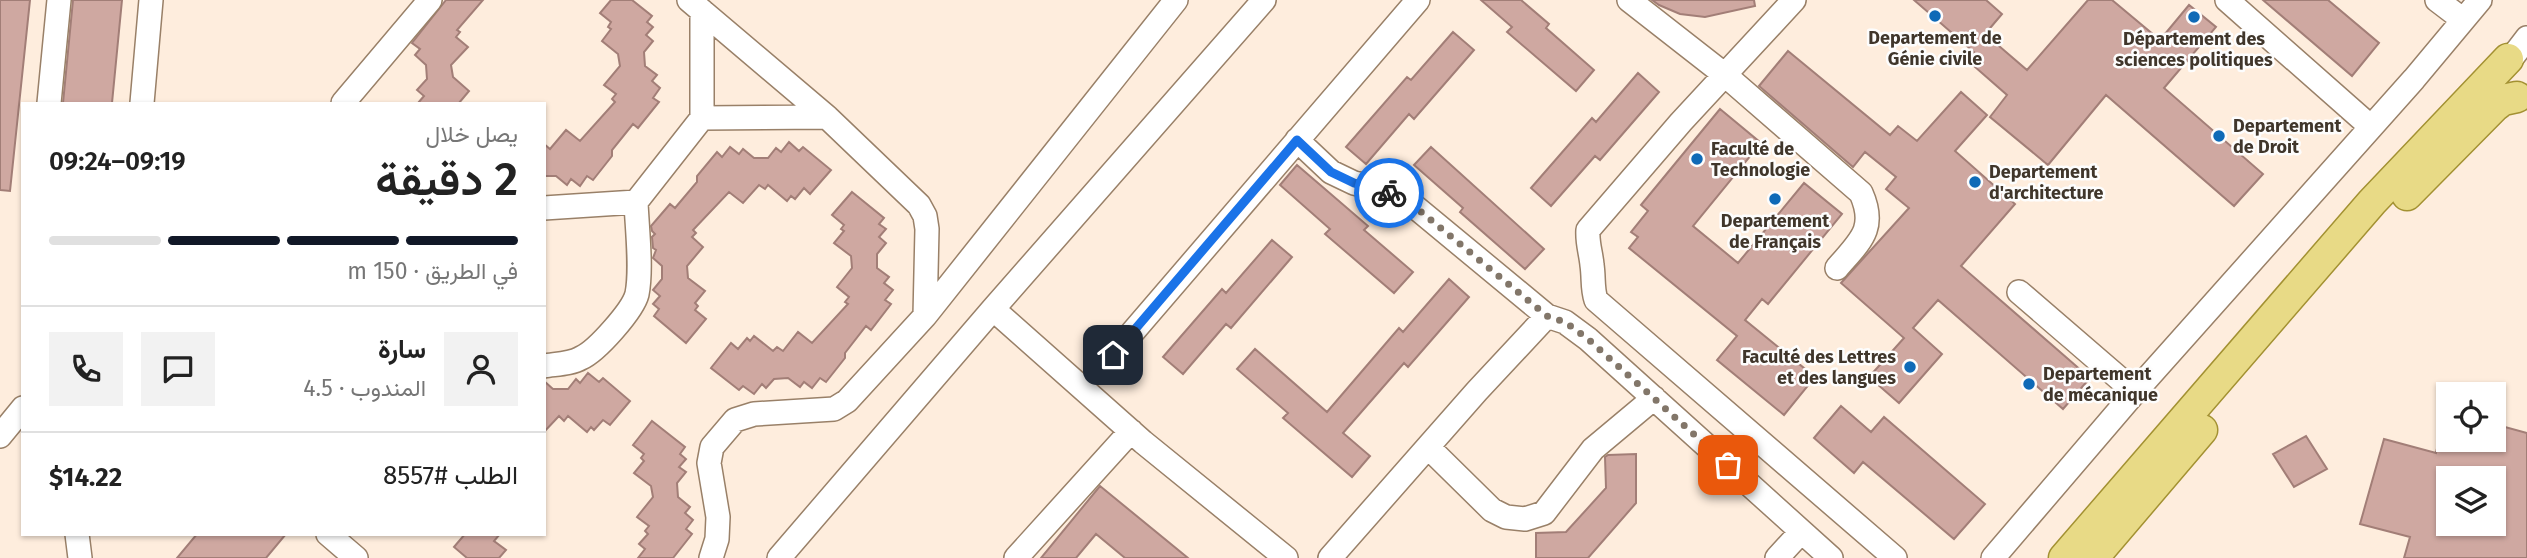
<!DOCTYPE html>
<html lang="ar">
<meta charset="utf-8">
<style>
:root{--surface:#fff;--page:#f2f2f2;--text:#222;--muted:#767676;--line:#e0e0e0;--accent:#111827}
body{margin:0;font-family:"Fira Sans",Vazirmatn,sans-serif;background:var(--page);color:var(--text);direction:rtl;height:100vh;display:flex;flex-direction:column;font-size:26px;white-space:nowrap}
*{box-sizing:border-box;margin:0}
p{font-size:23px;color:var(--muted)}
.icon{flex:none;width:38px;height:38px;fill:none;stroke:currentColor;stroke-width:2;stroke-linecap:round;stroke-linejoin:round}
.map{position:relative;flex:1;overflow:hidden;direction:ltr}
.drawer{position:absolute;left:21px;top:102px;width:525px;height:434px;display:flex;flex-direction:column;background:var(--surface);border-radius:0px;box-shadow:0 2px 5px #0004;direction:rtl}
.drawer>*{flex:none}
.tools{position:absolute;left:2436px;top:382px;display:grid;gap:14px}
.tools a{display:grid;place-items:center;width:70px;height:70px;border-radius:0px;background:var(--surface);box-shadow:0 2px 5px #0004;font-size:35px}
.pin{position:absolute;display:grid;place-items:center;width:60px;height:60px;color:#fff;margin:-30px;border-radius:14px;box-shadow:0 4px 10px #0006}
.courier{position:absolute;display:grid;place-items:center;width:70px;height:70px;margin:-35px;border:5px solid #1a73e8;border-radius:50%;background:#fff;color:#222;box-shadow:0 2px 9px #0007}
.head em{font-style:normal;font-weight:600}
.head div{display:flex;flex-direction:column-reverse}
.head{display:flex;align-items:center;justify-content:space-between;height:119px;padding:0 28px}
h1{font-size:46px;font-weight:600;line-height:52px}
.bar{display:grid;grid-template-columns:repeat(4,1fr);gap:10px 7px;align-content:center;height:84px;padding:0 28px}
.bar i{height:9px;border-radius:5px;background:var(--line)}
.bar .active{background:var(--accent)}
.bar p{grid-column:span 4}
.line{display:flex;align-items:center;gap:18px;padding:0 28px;border-top:2px solid var(--line)}
.line div{flex:1}
.round{display:grid;place-items:center;flex:none;width:74px;height:74px;border-radius:0px;background:var(--page)}
.map>svg:first-child{display:block}
</style>
<div class="map">
<svg width="2527" height="558" viewBox="0 0 2527 558">
<rect width="100%" height="100%" fill="#feeddd"/>
<!-- building -->
<path fill="#cfa8a1" stroke="#a27e77" stroke-width="2" fill-rule="evenodd" d="M 0,0 L 30,0 L 10,191 L 0,190 Z
M 73,0 L 122,0 L 112,103 L 63,103 Z
M 446,0 L 483,0 L 457,30 L 460,32 L 456,37 L 468,47 L 451,65 L 453,77 L 469,91 L 459,103 L 418,103 L 424,96 L 417,90 L 427,79 L 426,65 L 415,55 L 420,49 L 412,43 Z
M 611,0 L 632,0 L 652,16 L 647,22 L 653,27 L 646,35 L 653,41 L 644,52 L 645,66 L 657,75 L 652,81 L 660,88 L 653,98 L 659,102 L 638,128 L 633,124 L 612,150 L 612,156 L 593,180 L 587,176 L 580,186 L 571,179 L 567,185 L 556,176 L 544,176 L 544,144 L 550,149 L 566,130 L 580,141 L 615,102 L 612,99 L 616,94 L 604,85 L 620,66 L 618,54 L 602,41 L 611,29 L 608,27 L 611,22 L 600,13 Z
M 1481,0 L 1521,0 L 1549,24 L 1546,28 L 1594,70 L 1576,91 L 1507,32 L 1512,27 Z
M 1652,0 L 1754,0 L 1755,6 L 1705,17 L 1680,14 L 1659,5 Z
M 1914,0 L 1986,0 L 2002,14 L 1985,34 L 2027,70 L 2088,0 L 2112,0 L 2160,40 L 2189,5 L 2216,27 L 2164,88 L 2263,174 L 2234,206 L 2106,95 L 2048,165 L 1990,117 L 2007,95 L 1967,60 L 1974,52 Z
M 2263,0 L 2328,0 L 2379,43 L 2352,76 Z
M 1453,32 L 1474,50 L 1414,119 L 1409,114 L 1366,164 L 1346,147 L 1407,77 L 1411,80 Z
M 1788,51 L 1890,135 L 1898,126 L 1917,141 L 1961,92 L 1987,115 L 1955,151 L 2015,204 L 1961,266 L 2090,378 L 2063,409 L 1938,300 L 1913,328 L 1942,354 L 1899,403 L 1869,377 L 1904,338 L 1841,283 L 1909,208 L 1886,189 L 1896,177 L 1865,152 L 1853,167 L 1759,86 Z
M 1638,73 L 1659,92 L 1600,160 L 1595,156 L 1551,206 L 1531,188 L 1592,118 L 1596,122 Z
M 1720,109 L 1761,143 L 1693,226 L 1738,263 L 1804,183 L 1842,214 L 1768,304 L 1762,299 L 1745,320 L 1815,377 L 1784,415 L 1717,360 L 1737,336 L 1629,248 L 1638,237 L 1631,232 L 1648,211 L 1641,205 Z
M 789,142 L 799,151 L 803,147 L 831,170 L 810,194 L 804,188 L 795,199 L 791,196 L 787,201 L 768,185 L 765,189 L 759,185 L 743,203 L 729,192 L 693,230 L 696,233 L 692,237 L 703,247 L 687,266 L 688,278 L 705,291 L 695,303 L 698,306 L 695,310 L 706,319 L 686,343 L 654,316 L 659,309 L 653,304 L 660,296 L 653,290 L 662,279 L 662,266 L 653,258 L 656,250 L 653,248 L 652,237 L 655,234 L 652,231 L 651,226 L 670,204 L 675,208 L 697,182 L 697,176 L 717,152 L 722,157 L 730,147 L 739,154 L 743,149 L 754,158 L 768,158 L 776,148 L 781,152 Z
M 1431,147 L 1544,249 L 1525,269 L 1460,212 L 1463,208 L 1414,165 Z
M 1297,165 L 1368,226 L 1364,230 L 1413,272 L 1394,293 L 1325,234 L 1330,229 L 1280,185 Z
M 852,192 L 884,218 L 879,224 L 886,229 L 879,237 L 886,243 L 877,254 L 877,268 L 889,277 L 884,283 L 893,290 L 885,300 L 891,304 L 871,330 L 866,326 L 845,353 L 845,358 L 826,382 L 820,378 L 812,388 L 804,382 L 800,387 L 788,378 L 774,379 L 766,388 L 762,384 L 754,394 L 743,386 L 739,390 L 711,368 L 731,343 L 738,349 L 747,338 L 750,341 L 754,336 L 773,351 L 777,347 L 783,351 L 798,332 L 812,343 L 848,304 L 845,302 L 849,297 L 837,287 L 852,268 L 851,256 L 834,243 L 844,231 L 841,229 L 844,225 L 832,215 Z
M 1272,240 L 1292,257 L 1231,328 L 1226,324 L 1183,374 L 1163,357 L 1222,289 L 1226,293 Z
M 1449,279 L 1469,297 L 1408,367 L 1404,363 L 1343,433 L 1370,456 L 1352,477 L 1283,418 L 1288,413 L 1237,369 L 1255,349 L 1327,412 L 1399,328 L 1403,332 Z
M 588,373 L 599,382 L 603,378 L 630,401 L 610,425 L 603,420 L 594,430 L 591,427 L 587,432 L 568,416 L 564,421 L 559,416 L 544,432 L 544,381 L 553,389 L 568,389 L 576,379 L 580,383 Z
M 1841,406 L 1871,432 L 1884,417 L 1985,504 L 1954,539 L 1863,462 L 1854,473 L 1814,438 Z
M 652,421 L 685,447 L 680,454 L 686,459 L 679,467 L 686,472 L 677,483 L 678,497 L 690,507 L 685,513 L 693,520 L 686,529 L 692,534 L 673,558 L 638,558 L 645,549 L 639,544 L 648,534 L 645,531 L 649,526 L 637,517 L 653,497 L 651,486 L 634,473 L 644,461 L 641,458 L 644,454 L 633,445 Z
M 2494,424 L 2527,433 L 2527,558 L 2404,558 L 2410,537 L 2360,524 L 2384,439 L 2436,453 L 2439,439 L 2494,439 ZM 2448,478 L 2494,478 L 2494,523 L 2448,523 Z
M 2306,436 L 2327,469 L 2294,487 L 2273,454 Z
M 1636,454 L 1636,503 L 1588,558 L 1536,558 L 1536,533 L 1566,532 L 1606,488 L 1605,457 L 1608,455 Z
M 1100,486 L 1188,558 L 1125,558 L 1096,534 L 1076,558 L 1041,558 Z
M 197,534 L 286,534 L 266,558 L 177,558 Z
M 465,534 L 500,534 L 494,541 L 506,550 L 499,558 L 467,558 L 454,547 Z"/>
<g fill="none" stroke-linecap="round" stroke-linejoin="round">
<!-- minor casing -->
<g stroke="#998068" stroke-width="26">
<path id="minor" d="M 689,0 L 827,117 L 919,205 L 925,216 L 927,229 L 925,316
M 1629,0 L 1725,75 L 1861,193 C 1877,229 1860,241 1837,268
M 1794,0 L 1681,122 L 1588,230 C 1587,243 1591,253 1592,265 C 1594,278 1592,288 1596,300 L 1895,558
M 2227,0 L 2371,127
M 2437,0 L 2462,19
M 702,11 L 702,118
M 2514,55 L 2527,38
M 49,103 L 59,0
M 142,103 L 151,0
M 343,103 L 430,0
M 1297,140 L 1331,172 L 1354,183 L 1380,189 L 1408,201 L 1547,316
M 544,208 L 636,202 L 702,118 L 827,117
M 2019,292 L 2135,392
M 993,309 L 1143,442 L 1286,558
M 1113,355 L 1418,0
M 544,366 C 556,364 571,364 581,358 C 597,351 633,310 637,294 C 642,269 637,228 636,202
M 0,436 L 23,408
M 1428,447 L 1492,510 L 1506,517 L 1525,519 L 1544,513 L 1593,449 L 1654,398
M 77,534 L 80,558
M 328,534 L 356,558
M 711,558 L 717,539 L 718,517 L 709,463 L 712,447 L 735,420 L 754,414 L 834,409 L 847,401 L 925,316 L 1176,0
M 779,558 L 993,309 L 1264,0
M 1016,558 L 1131,431
M 1330,558 L 1477,391 L 1547,316 L 1565,322 L 1588,339 L 1831,558
M 1777,558 L 1801,532
M 1993,558 L 2135,392 L 2414,79 L 2480,0"/>
</g>
<!-- major casing -->
<g stroke="#a39132" stroke-width="33">
<path id="major" d="M 2407,195 L 2495,106 L 2503,100 L 2517,97
M 2064,558 L 2372,202 L 2508,59
M 2093,558 L 2202,430"/>
</g>
<!-- minor -->
<use href="#minor" stroke="#fff" stroke-width="23"/>
<!-- major -->
<use href="#major" stroke="#e8da86" stroke-width="30"/>
</g>
<g fill="none" stroke-linecap="round" stroke-linejoin="round">
<!-- done -->
<path stroke="#827669" stroke-width="7" stroke-dasharray="0 12.6" d="M 1389,193 L 1408,201 L 1547,316 L 1565,322 L 1588,339 L 1728,465"/>
<!-- route -->
<path stroke="#1a73e8" stroke-width="9" d="M 1113,355 L 1297,140 L 1331,172 L 1354,183 L 1389,193"/>
</g>
<!-- markers -->
<g fill="#0f6ab7" stroke="#fdfdfd" stroke-width="2.5">
<circle cx="1935" cy="16" r="7"/>
<circle cx="2194" cy="17" r="7"/>
<circle cx="2219" cy="136" r="7"/>
<circle cx="1697" cy="159" r="7"/>
<circle cx="1975" cy="182" r="7"/>
<circle cx="1775" cy="199" r="7"/>
<circle cx="1910" cy="367" r="7"/>
<circle cx="2029" cy="384" r="7"/>
</g>
<g text-anchor="middle" stroke-width="5" stroke-linejoin="round" paint-order="stroke">
<!-- poi labels -->
<g font-size="18" font-weight="bold" fill="#40362b" stroke="#fdfdfd" text-anchor="start">
<text x="1935" y="44" text-anchor="middle">Departement de<tspan x="1935" dy="21">Génie civile</tspan></text>
<text x="2194" y="45" text-anchor="middle">Département des<tspan x="2194" dy="21">sciences politiques</tspan></text>
<text x="2233" y="132">Departement<tspan x="2233" dy="21">de Droit</tspan></text>
<text x="1711" y="155">Faculté de<tspan x="1711" dy="21">Technologie</tspan></text>
<text x="1989" y="178">Departement<tspan x="1989" dy="21">d'architecture</tspan></text>
<text x="1775" y="227" text-anchor="middle">Departement<tspan x="1775" dy="21">de Français</tspan></text>
<text x="1896" y="363" text-anchor="end">Faculté des Lettres<tspan x="1896" dy="21">et des langues</tspan></text>
<text x="2043" y="380">Departement<tspan x="2043" dy="21">de mécanique</tspan></text>
</g>
</g>
</svg>
<div class="tools">
<a><svg class="icon" aria-label="locate" viewBox="0 0 24 24"><circle cx="12" cy="12" r="6"/><path d="M12 2v4M12 18v4M2 12h4M18 12h4"/></svg></a>
<a><svg class="icon" aria-label="layers" viewBox="0 0 24 24"><path d="M12 4l9 5-9 5-9-5zM3 14l9 5 9-5"/></svg></a>
</div>
<div class="pin" style="left:1728px;top:465px;background:#ea580c"><svg class="icon" aria-label="bag" viewBox="0 0 24 24"><path d="M5 8h14l-1 12H6zM9 8a3 3 0 0 1 6 0"/></svg></div>
<div class="pin" style="left:1113px;top:355px;background:#1f2937"><svg class="icon" aria-label="home" viewBox="0 0 24 24"><path d="M3 11l9-7 9 7M6 9v11h12V9"/></svg></div>
<div class="courier" style="left:1389px;top:193px"><svg class="icon" aria-label="bike" viewBox="0 0 24 24"><circle cx="6" cy="16" r="4"/><circle cx="18" cy="16" r="4"/><path d="M6 16l4-8h5l3 8M10 8l3 8H6M13 5h3"/></svg></div>
<section class="drawer">
<div class="head"><div><h1>2 دقيقة</h1><p>يصل خلال</p></div><em>09:19–09:24</em></div>
<div class="bar"><i class="active"></i><i class="active"></i><i class="active"></i><i></i><p>في الطريق · 150 m</p></div>
<div class="line" style="height:126px"><a class="round"><svg class="icon" aria-label="person" viewBox="0 0 24 24"><circle cx="12" cy="8" r="4"/><path d="M4 21q1-7 8-7t8 7"/></svg></a><div><b>سارة</b><p>المندوب · 4.5</p></div><a class="round"><svg class="icon" aria-label="chat" viewBox="0 0 24 24"><path d="M4 5h16v11H9l-5 4z"/></svg></a><a class="round"><svg class="icon" aria-label="phone" viewBox="0 0 24 24"><path d="M5 4h4l2 5-3 2q2 4 5 5l2-3 5 2v4C11 20 4 13 5 4z"/></svg></a></div>
<div class="line" style="height:91px"><div>الطلب #8557</div><b>$14.22</b></div>
</section>
</div>
